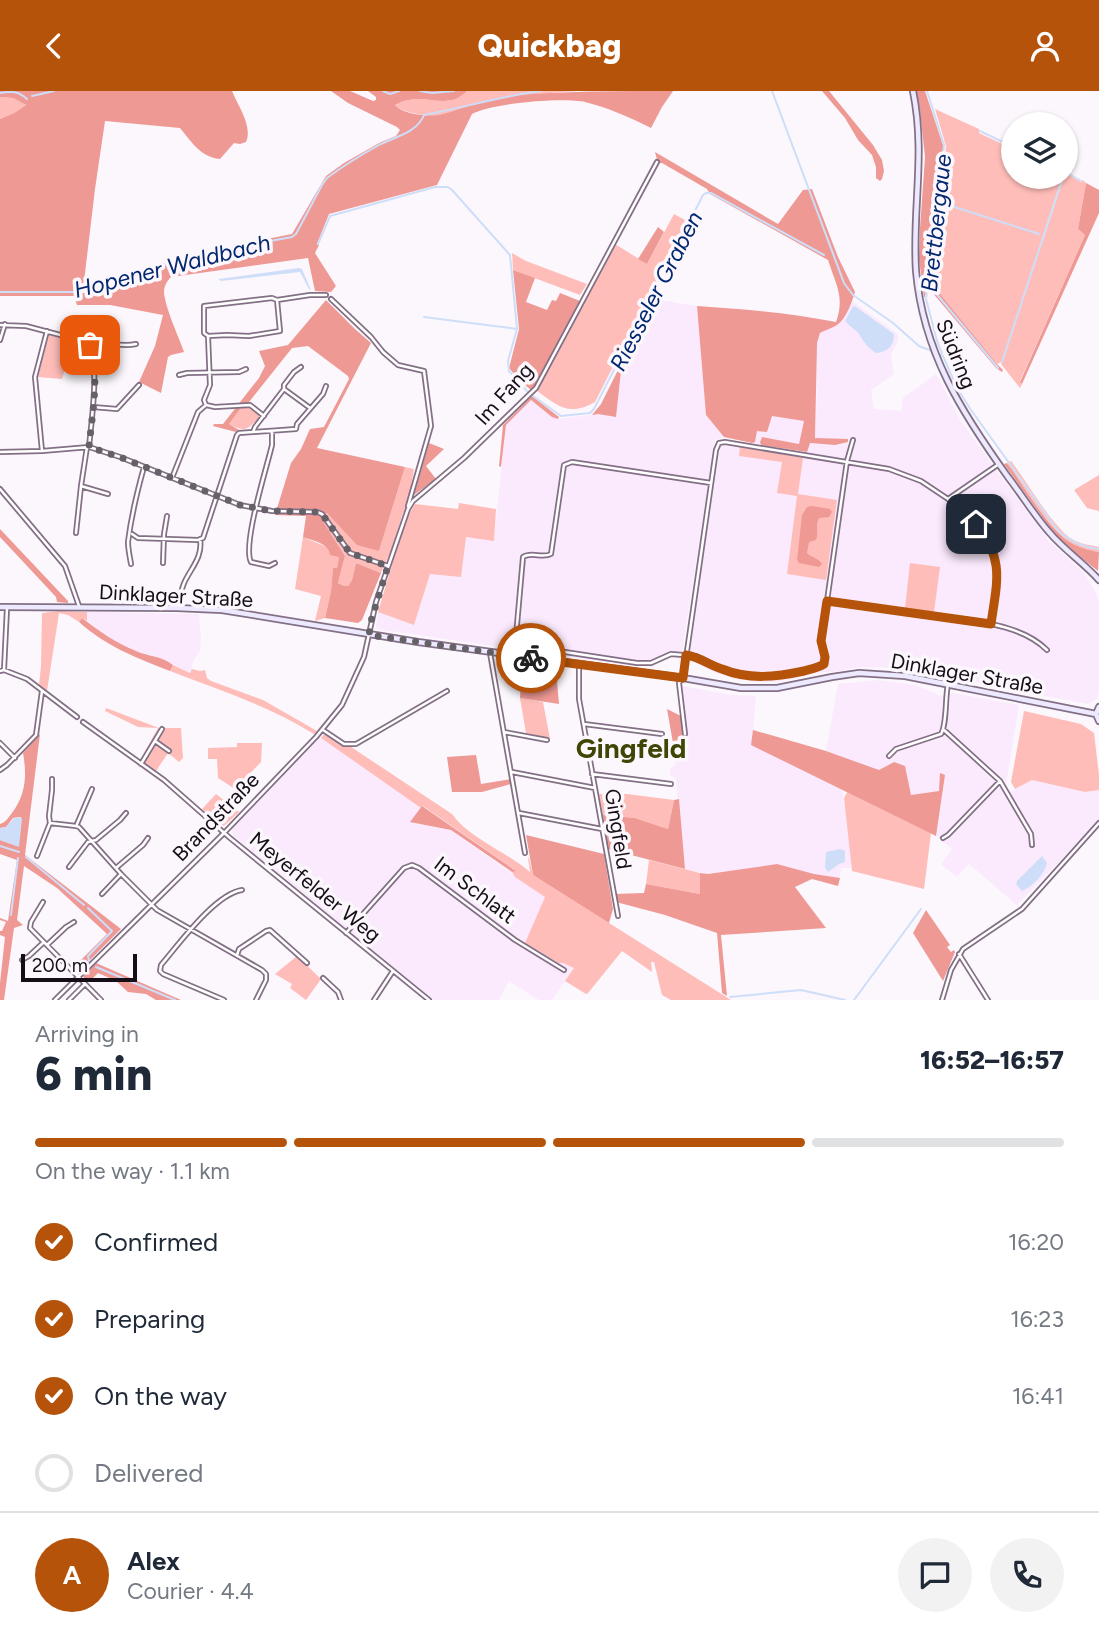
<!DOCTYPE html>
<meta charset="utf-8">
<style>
:root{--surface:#fff;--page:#f2f2f3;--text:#1f2937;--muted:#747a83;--line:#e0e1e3;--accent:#b45309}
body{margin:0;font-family:Figtree,sans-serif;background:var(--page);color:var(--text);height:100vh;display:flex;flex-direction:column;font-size:26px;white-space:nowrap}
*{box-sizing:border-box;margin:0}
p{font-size:23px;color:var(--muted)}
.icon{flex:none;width:38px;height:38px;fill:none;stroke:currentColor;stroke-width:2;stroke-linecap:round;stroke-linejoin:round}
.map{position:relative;height:909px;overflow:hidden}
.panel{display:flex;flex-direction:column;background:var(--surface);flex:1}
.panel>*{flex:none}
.tools{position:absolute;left:1001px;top:21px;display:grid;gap:14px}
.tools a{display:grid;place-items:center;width:77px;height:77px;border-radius:50%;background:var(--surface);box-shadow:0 2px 5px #0004;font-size:35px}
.scale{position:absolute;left:21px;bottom:18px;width:116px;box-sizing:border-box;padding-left:7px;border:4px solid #160e17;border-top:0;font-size:19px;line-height:24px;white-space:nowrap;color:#160e17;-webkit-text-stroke:5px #fbf7fc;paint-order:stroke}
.pin{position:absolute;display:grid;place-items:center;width:60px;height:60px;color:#fff;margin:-30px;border-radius:14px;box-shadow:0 4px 10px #0006}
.courier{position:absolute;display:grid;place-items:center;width:70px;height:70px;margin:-35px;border:5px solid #b45309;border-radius:50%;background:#fff;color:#222;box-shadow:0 2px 9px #0007}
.overview em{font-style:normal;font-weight:800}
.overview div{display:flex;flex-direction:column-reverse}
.overview{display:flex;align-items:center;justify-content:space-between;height:119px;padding:0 35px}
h1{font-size:46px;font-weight:800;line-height:52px}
.bar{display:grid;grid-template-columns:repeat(4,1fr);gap:10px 7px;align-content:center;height:84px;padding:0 35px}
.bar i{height:9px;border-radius:5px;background:var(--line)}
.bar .on{background:var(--accent)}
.bar p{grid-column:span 4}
.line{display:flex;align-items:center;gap:18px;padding:0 35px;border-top:2px solid var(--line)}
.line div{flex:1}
.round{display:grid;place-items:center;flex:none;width:74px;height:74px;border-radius:37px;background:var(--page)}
ol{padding:0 35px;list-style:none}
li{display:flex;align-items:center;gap:21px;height:77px}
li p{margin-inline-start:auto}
li .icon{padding:7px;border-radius:50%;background:var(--accent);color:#fff;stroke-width:4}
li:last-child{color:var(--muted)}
li i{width:38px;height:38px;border:4px solid var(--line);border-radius:50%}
header{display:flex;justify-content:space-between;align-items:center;height:91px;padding:0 35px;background:var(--accent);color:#fff;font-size:32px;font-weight:800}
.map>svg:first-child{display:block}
</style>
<header><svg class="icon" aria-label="back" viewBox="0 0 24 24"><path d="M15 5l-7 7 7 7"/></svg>Quickbag<svg class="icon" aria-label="person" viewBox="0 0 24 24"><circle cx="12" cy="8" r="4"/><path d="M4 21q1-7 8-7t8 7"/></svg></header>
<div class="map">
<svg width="1099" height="909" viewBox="0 0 1099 909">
<rect width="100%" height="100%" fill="#fbf7fc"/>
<!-- built -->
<path fill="#fbeafd" d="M 653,208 L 697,215 L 706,324 L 724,346 L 715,349 L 681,568 L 672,566 L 658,572 L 637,575 L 558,565 L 542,560 L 522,550 L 500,556 L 377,538 L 376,534 L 378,521 L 414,534 L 430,482 L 466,446 L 494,449 L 506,334 L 531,309 L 552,326 L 558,328 L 598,323 L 616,326 L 622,271 Z
M 852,210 L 898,243 L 898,250 L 891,263 L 894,283 L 871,299 L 874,318 L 901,320 L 903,307 L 936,283 L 961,330 L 997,380 L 1049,450 L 1084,482 L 1095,500 L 1099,510 L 1099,598 L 1097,608 L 1088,613 L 1019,600 L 1017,594 L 982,587 L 981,592 L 902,577 L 860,576 L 834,581 L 823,581 L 777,591 L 756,591 L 733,587 L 710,580 L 698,573 L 697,569 L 689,566 L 720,355 L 740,356 L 803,367 L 807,361 L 809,352 L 835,354 L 848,348 L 815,348 L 817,305 L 816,262 L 817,252 L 820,242 L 837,234 L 841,230 Z
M 772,325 L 804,330 L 799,353 L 762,346 L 760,348 L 761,354 L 752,352 L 755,351 L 756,340 Z
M 87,521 L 199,523 L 201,547 L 200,560 L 193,570 L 191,582 L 153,564 L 139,562 L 110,547 L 87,530 Z
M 878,589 L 916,594 L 941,605 L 953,602 L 1019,614 L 1006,693 L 1010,701 L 1032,689 L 1085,701 L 1099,699 L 1099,729 L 1017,814 L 969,773 L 957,786 L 941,773 L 952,758 L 936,745 L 945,684 L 940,683 L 939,700 L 911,704 L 894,671 L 879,679 L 826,660 L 838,593 Z
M 683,595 L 731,604 L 756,605 L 752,654 L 842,698 L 850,752 L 851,777 L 841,777 L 840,787 L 814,783 L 777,773 L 708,783 L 685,778 L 676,688 L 670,684 L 670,678 L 675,674 L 676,669 L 686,660 L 681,625 L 684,624 L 682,597 Z
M 320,646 L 421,717 L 411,731 L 451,739 L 545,806 L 563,872 L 574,877 L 552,909 L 539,909 L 509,890 L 499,909 L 432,909 L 233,744 L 232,738 Z"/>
<!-- green -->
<path fill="#ffbdb9" d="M 467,0 L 577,0 L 510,5 L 439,24 C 425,25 405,23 395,14 C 420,0 438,16 458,7 C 461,6 464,2 467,0 Z
M 0,6 L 13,7 L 26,14 L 14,22 L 0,28 Z
M 935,18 L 979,38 L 979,42 L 1013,58 L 1013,86 L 1062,86 L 1002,271 L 1064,86 L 1066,86 L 1066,82 L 1081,91 L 1083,89 L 1086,92 L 1078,138 L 1085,144 L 1020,290 L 1022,293 L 1020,297 L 1001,273 L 1002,271 L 997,273 L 934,198 L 931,200 L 929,200 L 946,55 Z
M 674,123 L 687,130 L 595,311 C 568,326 558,315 536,299 L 558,262 L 615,153 L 647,173 Z
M 512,162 L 526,170 L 587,193 L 580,204 L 513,179 Z
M 49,244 L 73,251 L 62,288 L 38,286 Z
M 241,317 L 249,317 L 260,325 C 248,339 245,342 229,333 Z
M 740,356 L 803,367 L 798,403 L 837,409 L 826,489 L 787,483 L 797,405 L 777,402 L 782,371 L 739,365 Z
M 1011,370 C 1025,388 1054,438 1072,448 C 1080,453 1090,454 1099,456 L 1099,461 C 1088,459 1077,456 1068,450 C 1047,434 1023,394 1007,372 Z
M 405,376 L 414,378 L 408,413 L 403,422 L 390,463 L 388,466 L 381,482 L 356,472 L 352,489 L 348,495 L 344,495 L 338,492 L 345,465 L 321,427 L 327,422 L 379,460 Z
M 1099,384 L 1099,420 L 1087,417 L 1074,399 Z
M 459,412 L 496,418 L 494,450 L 466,446 L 461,486 L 430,483 L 414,534 L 378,521 L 405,430 L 415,413 L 458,418 Z
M 303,446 L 327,456 L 339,466 L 337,478 L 333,478 L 331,500 L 325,527 L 315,530 L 321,505 L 295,498 Z
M 910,472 L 940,476 L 934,521 L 905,517 Z
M 59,520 L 87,521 L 87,530 L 82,527 L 79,531 L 68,524 L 59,522 L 47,600 L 39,594 L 41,575 L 42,522 Z
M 173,574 L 190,582 L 192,578 L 200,580 L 205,579 L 207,587 L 211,590 L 263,609 L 317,640 L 314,643 C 269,615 219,599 170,580 Z
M 520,607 L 543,611 L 550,648 L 526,642 Z
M 106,617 L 159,637 L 181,637 L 183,667 L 179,671 L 168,662 L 156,680 L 140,669 L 158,637 L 138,636 L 105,620 Z
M 1024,620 L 1081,633 L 1094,642 L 1099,684 L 1099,699 L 1085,701 L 1032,689 L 1015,698 L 1011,691 Z
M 327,640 L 452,723 C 471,749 506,760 530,781 L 528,767 L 529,767 L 533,784 L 731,909 L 671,909 L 662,904 L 654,871 L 651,871 L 652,881 L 622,860 L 588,902 L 586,903 L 565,890 L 574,877 L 563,872 L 559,872 L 525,852 L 545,806 L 515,786 L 512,781 L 515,779 L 423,715 L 421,717 L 321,647 Z
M 237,652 L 262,652 L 261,671 L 235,698 L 218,687 L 217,668 L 208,668 L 208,657 L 237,656 Z
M 847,701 L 931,742 L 924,798 L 852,780 L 844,707 Z
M 216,703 L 239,721 L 224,735 L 202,718 Z
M 599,703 L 627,703 L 674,709 L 668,738 L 635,727 L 603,724 Z
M 649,769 L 700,782 L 700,803 L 646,793 Z
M 297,865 L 321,888 L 306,909 L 290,897 L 292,893 L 275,883 Z"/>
<!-- forest -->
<path fill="#ef9995" d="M 0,0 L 232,0 C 238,15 253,35 246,51 L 240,53 L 234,52 L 220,68 C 200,66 192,51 180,37 L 105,30 L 95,98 L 83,199 L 165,172 L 217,158 L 292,143 L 326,85 L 344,72 L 381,51 L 396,45 L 400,39 L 397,36 L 348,12 L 331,0 L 350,0 L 373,10 L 376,9 L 376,6 L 368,0 L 467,0 C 466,1 459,7 458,7 C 438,16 420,0 395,14 C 404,24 426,25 439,24 C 462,18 484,9 507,5 C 561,0 618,0 673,0 L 662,16 L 651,37 C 632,27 606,16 585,11 C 563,6 492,12 472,23 L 437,94 L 329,123 L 317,153 L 319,154 L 315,162 L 336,195 L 331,201 L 315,200 L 308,167 L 171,186 C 167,190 164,195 164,201 C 165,217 179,246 184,261 L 171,264 L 168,266 L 161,302 L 139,291 L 155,255 L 163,224 L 110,214 L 77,214 L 74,205 L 0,205 L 0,28 L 14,22 L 26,14 L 13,7 L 0,6 Z
M 822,0 L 829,0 L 873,54 L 882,69 L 884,80 L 882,88 L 880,90 L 876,87 L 876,76 L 872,64 L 858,49 L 845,27 Z
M 916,0 L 925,0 L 943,54 L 943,62 L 925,206 L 924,206 L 919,168 L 920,137 L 925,66 L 920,19 Z
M 655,61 L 778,133 L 803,99 L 812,98 L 838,166 L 855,201 C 852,211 846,228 837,234 C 833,237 825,239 820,242 L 817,252 L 815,347 L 848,348 L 848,351 L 835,354 L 810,352 L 807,361 L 761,354 L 760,351 L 762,346 L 799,353 L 804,330 L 772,325 L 767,341 L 757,340 L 755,351 L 752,352 L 724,346 L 706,324 L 697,215 C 744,218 790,222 836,231 C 845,206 836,194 828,169 L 710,103 L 707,98 L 662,72 L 658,72 Z
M 1086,92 L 1099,99 L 1099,122 L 1022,293 L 1020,291 L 1085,144 L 1078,138 Z
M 658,136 L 664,141 L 647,173 L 638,168 Z
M 513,179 L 535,187 L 526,211 L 547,219 L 552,209 L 556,210 L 560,202 L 580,210 C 566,237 551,277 531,299 L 520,290 L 509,277 L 519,238 Z
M 935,197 L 997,273 L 1003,279 L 1002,281 L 996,277 L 937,207 L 931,200 Z
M 326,209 L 355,238 L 371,252 L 317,357 L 405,376 L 379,460 L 357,454 L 327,422 L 321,427 L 345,465 L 338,492 L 344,495 L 348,495 L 352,489 L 356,472 L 381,482 L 362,529 L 358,532 L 325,527 L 331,500 L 333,477 L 337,477 L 339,466 L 330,464 C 329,452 313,450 303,446 L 306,425 L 275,424 L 291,372 L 301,358 L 310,338 L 324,336 L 349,288 L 348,285 L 308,255 L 292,257 L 249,311 L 241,317 L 229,333 L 239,339 L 236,341 L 213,335 L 214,333 L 223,333 L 259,287 L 265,275 L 259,260 L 288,254 Z
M 622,271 L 616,326 L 598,323 L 592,324 L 601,313 Z
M 532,305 L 559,326 L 558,328 L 552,326 L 531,309 L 506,334 L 501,376 L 499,375 L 503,334 Z
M 429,352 L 444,358 L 426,375 L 436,388 L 414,404 Z
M 1007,372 C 1024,395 1045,433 1068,450 C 1077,456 1088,459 1099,461 L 1098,480 L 1066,455 L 1052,440 L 1004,373 Z
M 812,415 L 830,418 L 832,421 L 829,426 L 819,427 C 815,434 819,442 816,449 L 809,451 L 807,462 C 812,467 819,467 822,473 L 819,476 L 799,472 L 797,469 L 802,424 L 807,416 Z
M 0,438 L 68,510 L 68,512 L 57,511 L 56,506 L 0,446 Z
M 82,527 C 99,540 116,552 136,560 C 149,566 160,564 173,574 L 170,580 C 135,566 107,556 79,531 Z
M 522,572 L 556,578 L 559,613 L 520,607 Z
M 667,618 L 681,625 L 686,660 L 676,669 Z
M 753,639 L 826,660 L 879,679 L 894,671 L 905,675 L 911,704 L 939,700 L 940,682 L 945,684 L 936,745 L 751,654 Z
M 40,643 L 25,764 L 121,838 L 78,881 L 73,877 L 107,843 L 57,797 L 24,775 L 17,829 L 23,834 L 14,837 L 4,909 L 0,909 L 0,892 L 5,846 L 0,844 L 0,840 L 2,840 L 6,831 L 0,829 L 0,827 L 8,830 L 17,769 L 0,763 L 0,749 L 18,755 L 21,726 L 13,727 L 6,736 L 0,737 L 0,733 C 6,731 8,727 12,722 C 26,703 27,684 23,662 Z
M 476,664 L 481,693 L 511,688 L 511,693 L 482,701 L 452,701 L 447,666 Z
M 679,708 L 685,778 L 608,758 L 603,724 L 635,727 L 668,738 L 674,709 Z
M 422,715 L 516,780 L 512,781 L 451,739 L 410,731 Z
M 526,744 L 604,763 L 613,818 L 609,832 L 533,784 Z
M 777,773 L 814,783 L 840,787 L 838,795 L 812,788 L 795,796 L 826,837 L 721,844 L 727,905 L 722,902 L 717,842 L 665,824 L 616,811 L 615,803 L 644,802 L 646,793 L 700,803 L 700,782 L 708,783 Z
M 926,819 L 950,854 L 947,856 L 951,861 L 954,859 L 955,861 L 943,890 L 913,842 Z
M 96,872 L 181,909 L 156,909 L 146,903 L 128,901 L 116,890 L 98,882 L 89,891 L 83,886 Z"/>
<!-- water -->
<path fill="#cedef9" d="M 299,177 L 302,178 L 311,199 L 309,198 L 300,181 L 221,190 L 219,189 L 219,188 Z
M 853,215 L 856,216 L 894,243 C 894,255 888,261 876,262 C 868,257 864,251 859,243 C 855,238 849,235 845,230 Z
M 15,726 L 19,727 L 21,726 L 22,728 L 19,756 L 0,749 L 0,737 L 6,736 Z
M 840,758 L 845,760 L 845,771 L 839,773 L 828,781 L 825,777 L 826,761 Z
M 1042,765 L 1047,772 C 1044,784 1033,795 1022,800 L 1016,793 L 1017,790 Z"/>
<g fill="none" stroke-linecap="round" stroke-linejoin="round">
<!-- stream -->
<path stroke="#cedef9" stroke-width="2" d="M 383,0 L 390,3 L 399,0
M 420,0 L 432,2 L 454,0
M 772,0 L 844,192 L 853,204 L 893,232 L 919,255 L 932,260
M 927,0 L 944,54 L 926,208 L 937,250 L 942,262
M 0,2 C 12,0 18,0 27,8
M 32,5 L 54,0
M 980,40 L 1013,56
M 1066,81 L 1081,90
M 945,113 L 1039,143
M 318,153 L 330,125 L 435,96 L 448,96 L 452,99 L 510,164 L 517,238 L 508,270 L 509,280 L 527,300
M 0,201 L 84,201 L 173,171 L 217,160 L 292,146 L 296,143 L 322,94 L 327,87 C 343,75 361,64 379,54 C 394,46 417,42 424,24 C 463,17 501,5 541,0
M 935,201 L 998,277
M 424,226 L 517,238
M 937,262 L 943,265 L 957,297 L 971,319 L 1056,437 C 1068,450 1081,456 1099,458
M 1002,271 L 1063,86
M 533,305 L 561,325 L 590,322 L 594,318 L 703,104 L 706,102 L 711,102 L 824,164
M 0,755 L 19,761
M 26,766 L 84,814
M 88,817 L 112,840 L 88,865 L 89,870
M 11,824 L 18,767
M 96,876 L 175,909
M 730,906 L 801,899 L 845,909
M 854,909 L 921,818"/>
<!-- minor casing -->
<g stroke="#847086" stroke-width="6">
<path id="minor" d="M 331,208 L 371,246 L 383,261 L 398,274 L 424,280 L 431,335 L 408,415
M 0,234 L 26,235 L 87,251 C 103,249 119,257 136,253
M 208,245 L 227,244 L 249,245 L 280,240 L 277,209
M 0,249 L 5,233
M 87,251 C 101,267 91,333 89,356
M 179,284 L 187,282 L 239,281 L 246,278
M 284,298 L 310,317
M 206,314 L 215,316 L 250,314 L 264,325
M 93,316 L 117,318 L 139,294
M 272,340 L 272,354 C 267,376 242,454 251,471 L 269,475 L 275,472
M 253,341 L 296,338 L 297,333 L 323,303 L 326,295
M 87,356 L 81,395 L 108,403
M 42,360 L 35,286 L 47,240
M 0,361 L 42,360 L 89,356 L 120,366 L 240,414 L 272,420 L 317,421 L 322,423 L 350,462 L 388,475
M 172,387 L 198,321 L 206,314 L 204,309 L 210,294 L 208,245 L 204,242 L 204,215 L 272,207 L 277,209 L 310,204 L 326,204
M 711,392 L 572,371 L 564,374 L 551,463 C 542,468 532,460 523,466 L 516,545 L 529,547 L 543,556 L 552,559 L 637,572 L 651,572 L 671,563 L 696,565 L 724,579 L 753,585 L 778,585 L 822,575 C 829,565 822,562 821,552 C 820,539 825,523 827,510 L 991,533
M 0,398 L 65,475 L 79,515
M 948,408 C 972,429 997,450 997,484 C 998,500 994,517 991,533 C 1011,537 1033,545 1047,559
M 76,442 L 81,395
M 132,443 L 138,447 L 198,449 L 203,447 L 237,344 L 239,342 L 253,341 L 255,336 L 284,298 L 284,294 L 294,281 L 301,276
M 163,472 L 164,443 L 167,425
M 131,473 C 130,467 128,458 128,451 C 131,427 137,401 144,376
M 827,510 L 847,370 L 853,349
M 177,517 C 180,508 181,498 185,490 C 192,476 203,465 200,448
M 490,562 L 525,762
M 512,564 L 516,545
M 579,573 L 579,608 L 618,825
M 4,579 L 27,588 L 77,626
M 0,580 L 4,579 L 7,517
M 83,631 L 164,689 L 230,747 L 429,909
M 584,633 L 662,643
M 323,639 L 344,653 L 356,653 L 447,600
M 944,639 L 1000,690 L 1031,743 L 1032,754
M 504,641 L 547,649
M 685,643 L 679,592 L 683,587 L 684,581 L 716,359 L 719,352 L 725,351 L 889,378 L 921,390 L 948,408 L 999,373
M 155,650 L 169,660
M 0,652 L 15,667
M 889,665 L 896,658 L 941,643 C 947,634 945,606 948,593
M 141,673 L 162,638
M 0,679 L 7,674 L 36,644 L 42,600
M 512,681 L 595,697
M 592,683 L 671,693
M 519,722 L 602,738
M 50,732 L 76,735 L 79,736 L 121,783 L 157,819 L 262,879 L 266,883 L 266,889 L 256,909
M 77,733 L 92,698
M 943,747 L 948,744 L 1000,690
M 37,765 L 50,732 L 49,725 L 52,699 L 52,688
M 69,776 L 88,751 L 96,749 L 120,729 L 126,722
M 116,777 L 143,754 L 148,747
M 102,803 L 121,783
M 43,811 L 31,831 L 30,837 L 101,909
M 346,842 L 404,777 L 412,774 L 419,777 L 515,849 L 564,879
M 47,854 L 66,836 L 74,831
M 959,863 L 988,909
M 237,864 L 239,858 L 266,840 L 270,839 L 307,872
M 22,869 L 29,865 L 44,851
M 323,887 L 338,901 L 341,909
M 55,909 L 224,742 L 316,646 L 342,614 L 364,566 L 376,511 L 408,418 L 413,410 L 464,367 L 536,297 L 657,71
M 69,909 L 85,893
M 224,909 L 163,883 L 160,880 L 161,874 C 179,853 215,803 242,799
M 374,909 L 393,880
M 942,909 L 951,879 L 963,858 L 1022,818 L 1099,732"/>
</g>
<!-- secondary casing -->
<g stroke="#847086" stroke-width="8">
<path id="secondary" d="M 913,0 C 926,63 912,118 916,180 C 923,261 962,322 1008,386 C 1022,404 1034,424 1049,441 C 1064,459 1084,472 1099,489
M 0,516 L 177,517 L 222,519 L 418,551 L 683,587 L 741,597 L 777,597 L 832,586 L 859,582 L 905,585 L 1096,623
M 1099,616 L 1096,623 L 1099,630"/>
</g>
<!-- minor -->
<use href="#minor" stroke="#fff" stroke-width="2.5"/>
<!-- secondary -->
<use href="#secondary" stroke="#ede9fe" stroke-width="4.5"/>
</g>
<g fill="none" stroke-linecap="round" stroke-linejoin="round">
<!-- done -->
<path stroke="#666067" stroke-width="7" stroke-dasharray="0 12.6" d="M 90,254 C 100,286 92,323 89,356 L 120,366 L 240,414 L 272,420 L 317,421 L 322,423 L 350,462 L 388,475 L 371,530 L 369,544 L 531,567"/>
<!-- route -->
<path stroke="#b45309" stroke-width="9" d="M 531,567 L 683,587 L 686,564 C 700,566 709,574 722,578 C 749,589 776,586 804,580 C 811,578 818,577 824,573 L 825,566 L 821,550 L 827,510 L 991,533 C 997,490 1005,469 976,433"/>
</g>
<g text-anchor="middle" stroke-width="7" stroke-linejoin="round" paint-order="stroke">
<!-- street labels -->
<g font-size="21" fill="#160e17" stroke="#fbf7fc">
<text transform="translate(956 263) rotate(68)" y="7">Südring</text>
<text transform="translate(504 303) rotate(-48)" y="7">Im Fang</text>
<text transform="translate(176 505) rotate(3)" y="7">Dinklager Straße</text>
<text transform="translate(967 583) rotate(10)" y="7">Dinklager Straße</text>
<text transform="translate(216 726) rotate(-46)" y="7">Brandstraße</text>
<text transform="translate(618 738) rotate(81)" y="7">Gingfeld</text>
<text transform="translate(315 796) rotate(39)" y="7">Meyerfelder Weg</text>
<text transform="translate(475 799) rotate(37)" y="7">Im Schlatt</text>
</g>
<!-- water labels -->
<g font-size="23" font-style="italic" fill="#022871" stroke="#fbf7fc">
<text transform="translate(936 132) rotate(-84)" y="8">Brettbergaue</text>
<text transform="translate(172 175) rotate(-14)" y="8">Hopener Waldbach</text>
<text transform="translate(656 200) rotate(-63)" y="8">Riesseler Graben</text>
</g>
<!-- district labels -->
<g font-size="28" font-weight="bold" fill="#404505" stroke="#fbf7fc">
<text x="631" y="667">Gingfeld</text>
</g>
</g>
</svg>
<div class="tools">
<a><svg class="icon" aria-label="layers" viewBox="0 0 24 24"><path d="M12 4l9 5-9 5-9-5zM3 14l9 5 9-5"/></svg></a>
</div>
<div class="scale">200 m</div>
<div class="pin" style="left:90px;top:254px;background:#ea580c"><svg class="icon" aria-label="bag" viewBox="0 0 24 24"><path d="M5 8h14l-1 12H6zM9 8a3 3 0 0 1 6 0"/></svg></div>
<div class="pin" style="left:976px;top:433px;background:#1f2937"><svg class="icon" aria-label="home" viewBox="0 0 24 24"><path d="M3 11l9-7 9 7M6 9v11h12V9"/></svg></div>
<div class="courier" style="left:531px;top:567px"><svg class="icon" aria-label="bike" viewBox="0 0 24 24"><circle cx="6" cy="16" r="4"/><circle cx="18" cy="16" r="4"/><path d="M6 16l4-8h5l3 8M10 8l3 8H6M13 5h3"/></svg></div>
</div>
<section class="panel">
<div class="overview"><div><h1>6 min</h1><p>Arriving in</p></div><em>16:52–16:57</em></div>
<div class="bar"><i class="on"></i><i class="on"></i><i class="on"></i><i></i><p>On the way · 1.1 km</p></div>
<ol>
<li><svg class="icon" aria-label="check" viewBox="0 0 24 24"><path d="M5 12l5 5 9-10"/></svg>Confirmed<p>16:20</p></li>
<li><svg class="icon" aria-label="check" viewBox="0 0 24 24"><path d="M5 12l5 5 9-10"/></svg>Preparing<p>16:23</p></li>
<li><svg class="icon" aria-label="check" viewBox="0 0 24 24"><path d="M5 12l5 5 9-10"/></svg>On the way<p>16:41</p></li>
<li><i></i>Delivered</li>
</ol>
<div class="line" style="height:126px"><b class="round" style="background:var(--accent);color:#fff">A</b><div><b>Alex</b><p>Courier · 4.4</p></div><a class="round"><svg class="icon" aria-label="chat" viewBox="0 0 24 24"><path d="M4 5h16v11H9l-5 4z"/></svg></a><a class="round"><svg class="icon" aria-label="phone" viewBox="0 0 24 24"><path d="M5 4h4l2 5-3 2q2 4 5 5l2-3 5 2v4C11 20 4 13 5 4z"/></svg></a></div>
</section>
